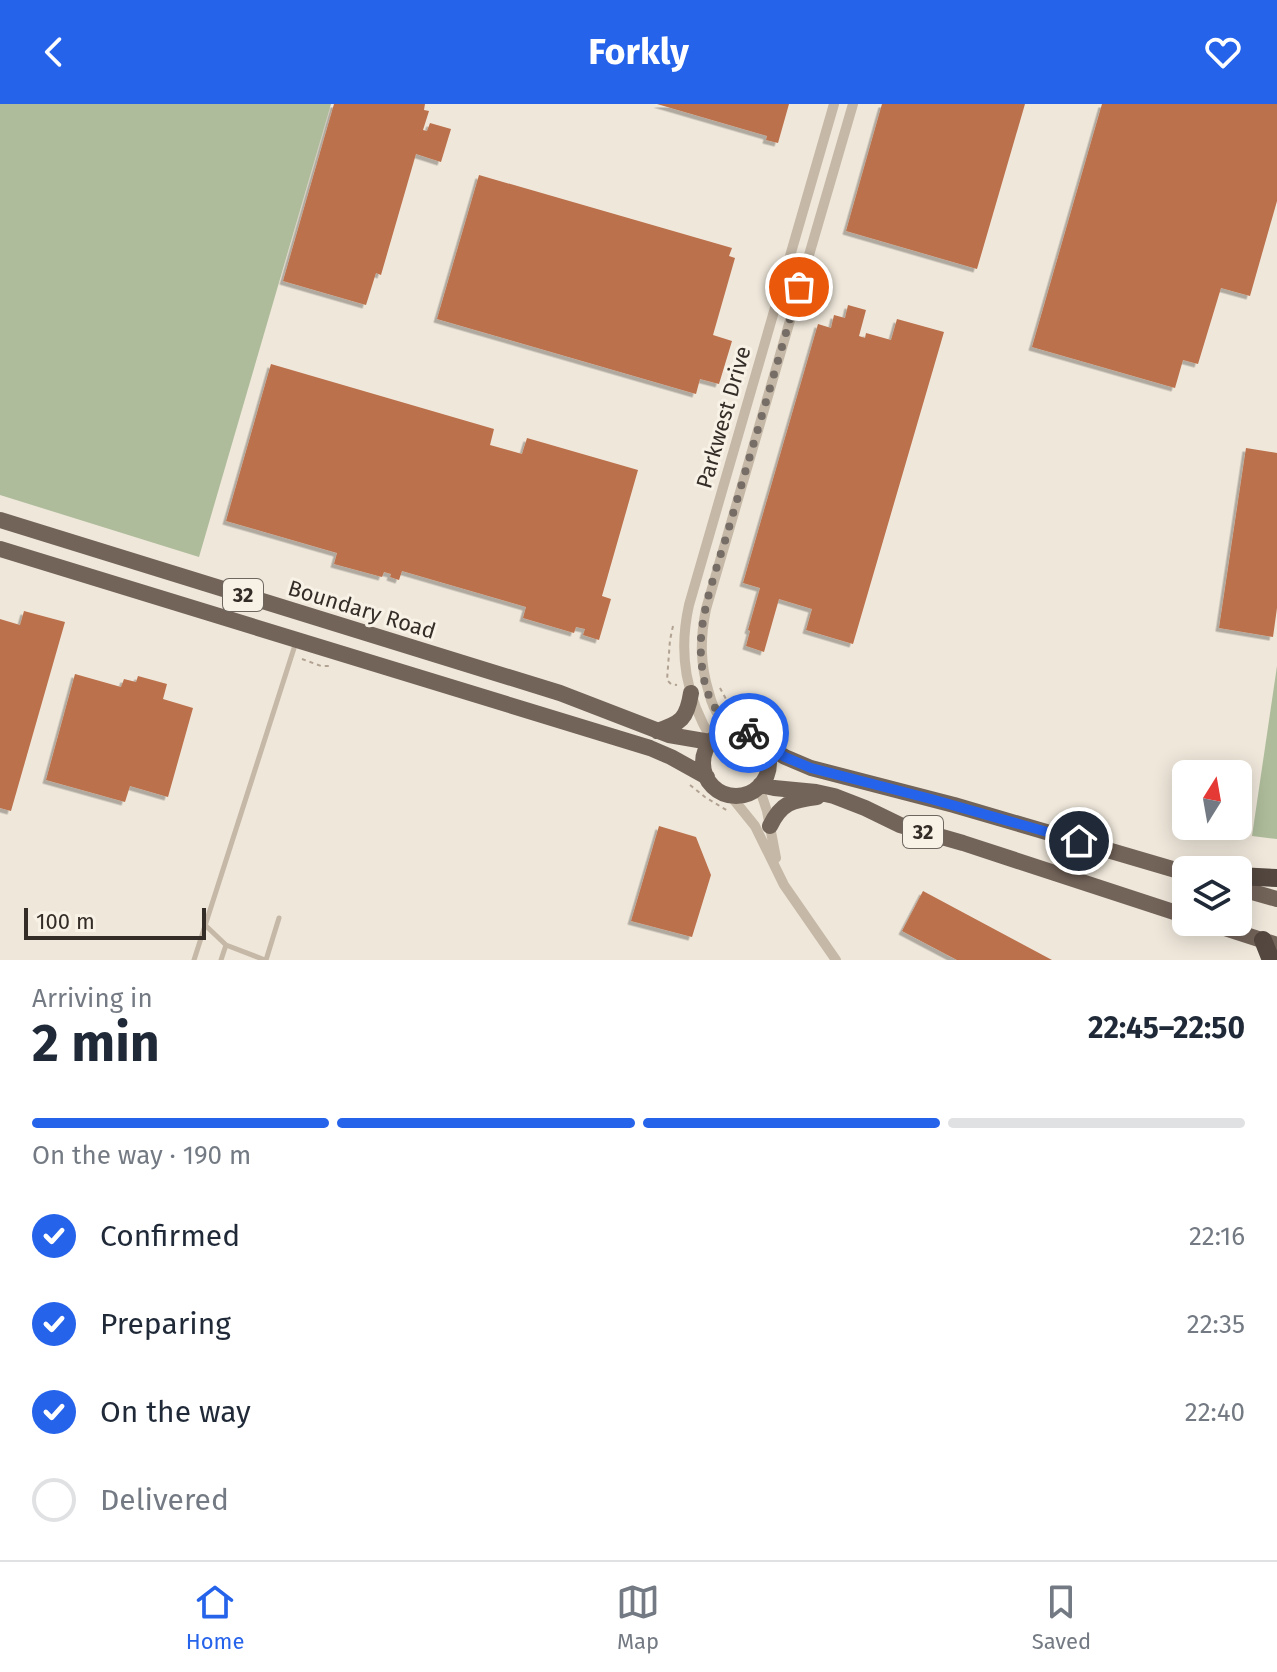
<!DOCTYPE html>
<meta charset="utf-8">
<style>
:root{--surface:#fff;--page:#f6f6f7;--text:#1f2937;--muted:#747a83;--line:#e0e1e3;--accent:#2563eb}
body{margin:0;font-family:"Fira Sans",sans-serif;background:var(--page);color:var(--text);height:100vh;display:flex;flex-direction:column;font-size:30px;white-space:nowrap}
*{box-sizing:border-box;margin:0}
p{font-size:26px;color:var(--muted)}
.icon{flex:none;width:44px;height:44px;fill:none;stroke:currentColor;stroke-width:2;stroke-linecap:round;stroke-linejoin:round}
.map{position:relative;height:856px;overflow:hidden}
.panel{display:flex;flex-direction:column;background:var(--surface);flex:1}
.panel>*{flex:none}
.needle{width:52px;rotate:11deg}
.tools{position:absolute;left:1172px;top:656px;display:grid;gap:16px}
.tools a{display:grid;place-items:center;width:80px;height:80px;border-radius:12px;background:var(--surface);box-shadow:0 4px 20px #0003;font-size:40px}
.scale{position:absolute;left:24px;bottom:20px;width:182px;box-sizing:border-box;padding-left:8px;border:4px solid #332c27;border-top:0;font-size:22px;line-height:28px;white-space:nowrap;color:#332c27;-webkit-text-stroke:6px #f7f1e6;paint-order:stroke}
.pin{position:absolute;display:grid;place-items:center;width:68px;height:68px;color:#fff;margin:-34px;border:4px solid #fff;border-radius:50%;box-shadow:0 2px 8px #0007}
.courier{position:absolute;display:grid;place-items:center;width:80px;height:80px;margin:-40px;border:6px solid #2563eb;border-radius:50%;background:#fff;color:#222;box-shadow:0 2px 10px #0007}
.summary em{font-style:normal;font-weight:700}
.summary div{display:flex;flex-direction:column-reverse}
.summary{display:flex;align-items:center;justify-content:space-between;height:136px;padding:0 32px}
h1{font-size:52px;font-weight:700;line-height:60px}
.bar{display:grid;grid-template-columns:repeat(4,1fr);gap:12px 8px;align-content:center;height:96px;padding:0 32px}
.bar i{height:10px;border-radius:6px;background:var(--line)}
.bar .on{background:var(--accent)}
.bar p{grid-column:span 4}
ol{padding:0 32px;list-style:none}
li{display:flex;align-items:center;gap:24px;height:88px}
li p{margin-inline-start:auto}
li .icon{padding:8px;border-radius:50%;background:var(--accent);color:#fff;stroke-width:4}
li:last-child{color:var(--muted)}
li i{width:44px;height:44px;border:4px solid var(--line);border-radius:50%}
header{display:flex;justify-content:space-between;align-items:center;height:104px;padding:0 32px;background:var(--accent);color:#fff;font-size:36px;font-weight:700}
.menu{display:flex;justify-content:space-around;align-items:center;height:112px;border-top:2px solid var(--line);background:var(--surface);font-size:22px;color:var(--muted)}
.menu a{display:grid;justify-items:center;gap:4px}
.menu .on{color:var(--accent)}
.map>svg:first-child{display:block}
</style>
<header><svg class="icon" aria-label="back" viewBox="0 0 24 24"><path d="M15 5l-7 7 7 7"/></svg>Forkly<svg class="icon" aria-label="heart" viewBox="0 0 24 24"><path d="M12 20l-8-8c-3-5 5-10 8-4 3-6 11-1 8 4z"/></svg></header>
<div class="map">
<svg width="1277" height="856" viewBox="0 0 1277 856">
<defs>
<filter id="shadow"><feDropShadow dx="-3.5" dy="3.5" stdDeviation="0" flood-color="#0004"/></filter>
</defs>
<rect width="100%" height="100%" fill="#efe7da"/>
<!-- green -->
<path fill="#aebc9b" d="M 0,0 L 331,0 L 199,453 L 0,391 Z
M 1277,562 L 1277,735 L 1252,732 Z"/>
<!-- building -->
<path fill="#bb714c" filter="url(#shadow)" d="M 334,0 L 425,0 L 424,6 L 429,7 L 423,26 L 427,27 L 430,19 L 451,25 L 441,58 L 416,50 L 381,171 L 376,169 L 366,201 L 283,177 Z
M 657,0 L 789,0 L 778,39 L 766,36 L 767,32 Z
M 882,0 L 1025,0 L 977,165 L 846,127 Z
M 1102,0 L 1277,0 L 1277,97 L 1250,192 L 1221,184 L 1198,260 L 1183,256 L 1175,284 L 1032,243 Z
M 479,71 L 732,144 L 729,152 L 735,154 L 713,231 L 732,237 L 719,280 L 700,275 L 696,290 L 437,215 Z
M 848,201 L 866,206 L 859,232 L 865,234 L 866,229 L 891,236 L 897,215 L 944,228 L 853,540 L 806,526 L 812,505 L 779,495 L 764,548 L 746,542 L 750,527 L 748,526 L 760,484 L 743,479 L 818,220 L 831,224 L 834,211 L 845,214 Z
M 271,260 L 494,325 L 490,341 L 522,350 L 527,334 L 638,366 L 602,492 L 611,495 L 599,536 L 583,531 L 585,525 L 576,523 L 574,529 L 523,514 L 526,503 L 402,467 L 399,476 L 390,473 L 391,470 L 384,468 L 382,473 L 334,460 L 337,449 L 226,417 Z
M 1246,344 L 1277,349 L 1277,504 L 1273,533 L 1219,524 Z
M 24,507 L 65,518 L 11,707 L 0,704 L 0,515 L 20,521 Z
M 75,570 L 121,583 L 124,575 L 136,578 L 138,572 L 167,580 L 163,595 L 193,604 L 168,693 L 130,682 L 125,698 L 46,676 Z
M 659,722 L 696,733 L 711,771 L 692,833 L 631,817 Z
M 923,787 L 1052,856 L 957,856 L 902,827 Z"/>
<g fill="none" stroke-linecap="round" stroke-linejoin="round">
<!-- path -->
<path stroke="#b1a292" stroke-width="2" stroke-dasharray="4 4" stroke-linecap="butt" d="M 673,522 L 670,536 L 667,576 L 671,580 L 677,581
M 302,555 L 321,562 L 330,562
M 720,584 L 727,597 L 789,635
M 690,681 L 705,693 L 728,707"/>
<!-- service -->
<path stroke="#c5b8a7" stroke-width="5" d="M 205,821 L 226,841 L 265,856
M 194,856 L 296,538
M 221,856 L 226,841
M 266,856 L 279,814"/>
<!-- minor -->
<path stroke="#c5b8a7" stroke-width="10" d="M 742,627 C 734,623 727,619 720,613 C 714,606 711,597 709,589 C 700,560 700,535 706,505 L 853,0
M 712,636 C 686,593 678,550 689,501 L 834,0
M 759,683 L 767,707 L 776,754
M 730,691 L 755,722 L 784,781 L 836,856"/>
<!-- primary -->
<path stroke="#736459" stroke-width="16" d="M 0,416 L 560,589 L 669,631 L 710,638
M 0,445 L 650,644 L 671,653 L 707,673
M703 659a33 33 0 1 1 66 0a33 33 0 1 1-66 0Z
M 657,627 C 681,619 687,615 691,589
M 762,639 L 785,653 L 811,664 L 954,701 L 1186,769
M 760,681 L 774,684 L 816,688 L 834,692 L 865,704 L 900,721 L 963,739 L 1186,812
M 770,722 C 781,699 792,696 817,693
M 1238,784 L 1277,795
M 1206,818 L 1277,841"/>
<!-- motorway -->
<path stroke="#53473f" stroke-width="18" d="M 1238,772 L 1277,774
M 1263,836 L 1271,856"/>
</g>
<g fill="none" stroke-linecap="round" stroke-linejoin="round">
<!-- done -->
<path stroke="#756d66" stroke-width="8" stroke-dasharray="0 14.4" d="M 749,629 C 713,617 703,587 701,551 C 698,511 719,459 730,420 C 753,341 777,262 799,183"/>
<!-- route -->
<path stroke="#2563eb" stroke-width="10" d="M 749,629 L 762,639 L 785,653 L 811,664 L 931,695 L 1079,737"/>
</g>
<g text-anchor="middle" stroke-width="6" stroke-linejoin="round" paint-order="stroke">
<!-- shield labels -->
<g fill="#f7f1e6" stroke="#6e6760" stroke-width="2">
<rect x="223" y="475" width="40" height="32" rx="6"/>
<rect x="903" y="712" width="40" height="32" rx="6"/>
</g>
<g font-size="20" font-weight="bold" fill="#332c27">
<text x="243" y="498">32</text>
<text x="923" y="735">32</text>
</g>
<!-- street labels -->
<g font-size="22" fill="#332c27" stroke="#f7f1e6">
<text transform="translate(723 313) rotate(-74)" y="8">Parkwest Drive</text>
<text transform="translate(362 505) rotate(17)" y="8">Boundary Road</text>
</g>
</g>
</svg>
<div class="tools">
<a><svg class="needle" viewBox="-14 -14 28 28"><path d="M0-13l5 13h-10z" fill="#e53935"/><path d="M0 13l5-13h-10z" fill="#747a83"/></svg></a>
<a><svg class="icon" aria-label="layers" viewBox="0 0 24 24"><path d="M12 4l9 5-9 5-9-5zM3 14l9 5 9-5"/></svg></a>
</div>
<div class="scale">100 m</div>
<div class="pin" style="left:799px;top:183px;background:#ea580c"><svg class="icon" aria-label="bag" viewBox="0 0 24 24"><path d="M5 8h14l-1 12H6zM9 8a3 3 0 0 1 6 0"/></svg></div>
<div class="pin" style="left:1079px;top:737px;background:#1f2937"><svg class="icon" aria-label="home" viewBox="0 0 24 24"><path d="M3 11l9-7 9 7M6 9v11h12V9"/></svg></div>
<div class="courier" style="left:749px;top:629px"><svg class="icon" aria-label="bike" viewBox="0 0 24 24"><circle cx="6" cy="16" r="4"/><circle cx="18" cy="16" r="4"/><path d="M6 16l4-8h5l3 8M10 8l3 8H6M13 5h3"/></svg></div>
</div>
<section class="panel">
<div class="summary"><div><h1>2 min</h1><p>Arriving in</p></div><em>22:45–22:50</em></div>
<div class="bar"><i class="on"></i><i class="on"></i><i class="on"></i><i></i><p>On the way · 190 m</p></div>
<ol>
<li><svg class="icon" aria-label="check" viewBox="0 0 24 24"><path d="M5 12l5 5 9-10"/></svg>Confirmed<p>22:16</p></li>
<li><svg class="icon" aria-label="check" viewBox="0 0 24 24"><path d="M5 12l5 5 9-10"/></svg>Preparing<p>22:35</p></li>
<li><svg class="icon" aria-label="check" viewBox="0 0 24 24"><path d="M5 12l5 5 9-10"/></svg>On the way<p>22:40</p></li>
<li><i></i>Delivered</li>
</ol>
</section>
<nav class="menu">
<a class="on"><svg class="icon" aria-label="home" viewBox="0 0 24 24"><path d="M3 11l9-7 9 7M6 9v11h12V9"/></svg>Home</a>
<a><svg class="icon" aria-label="map" viewBox="0 0 24 24"><path d="M3 6l6-2 6 2 6-2v14l-6 2-6-2-6 2zM9 4v14M15 6v14"/></svg>Map</a>
<a><svg class="icon" aria-label="saved" viewBox="0 0 24 24"><path d="M7 4h10v16l-5-4-5 4z"/></svg>Saved</a>
</nav>
